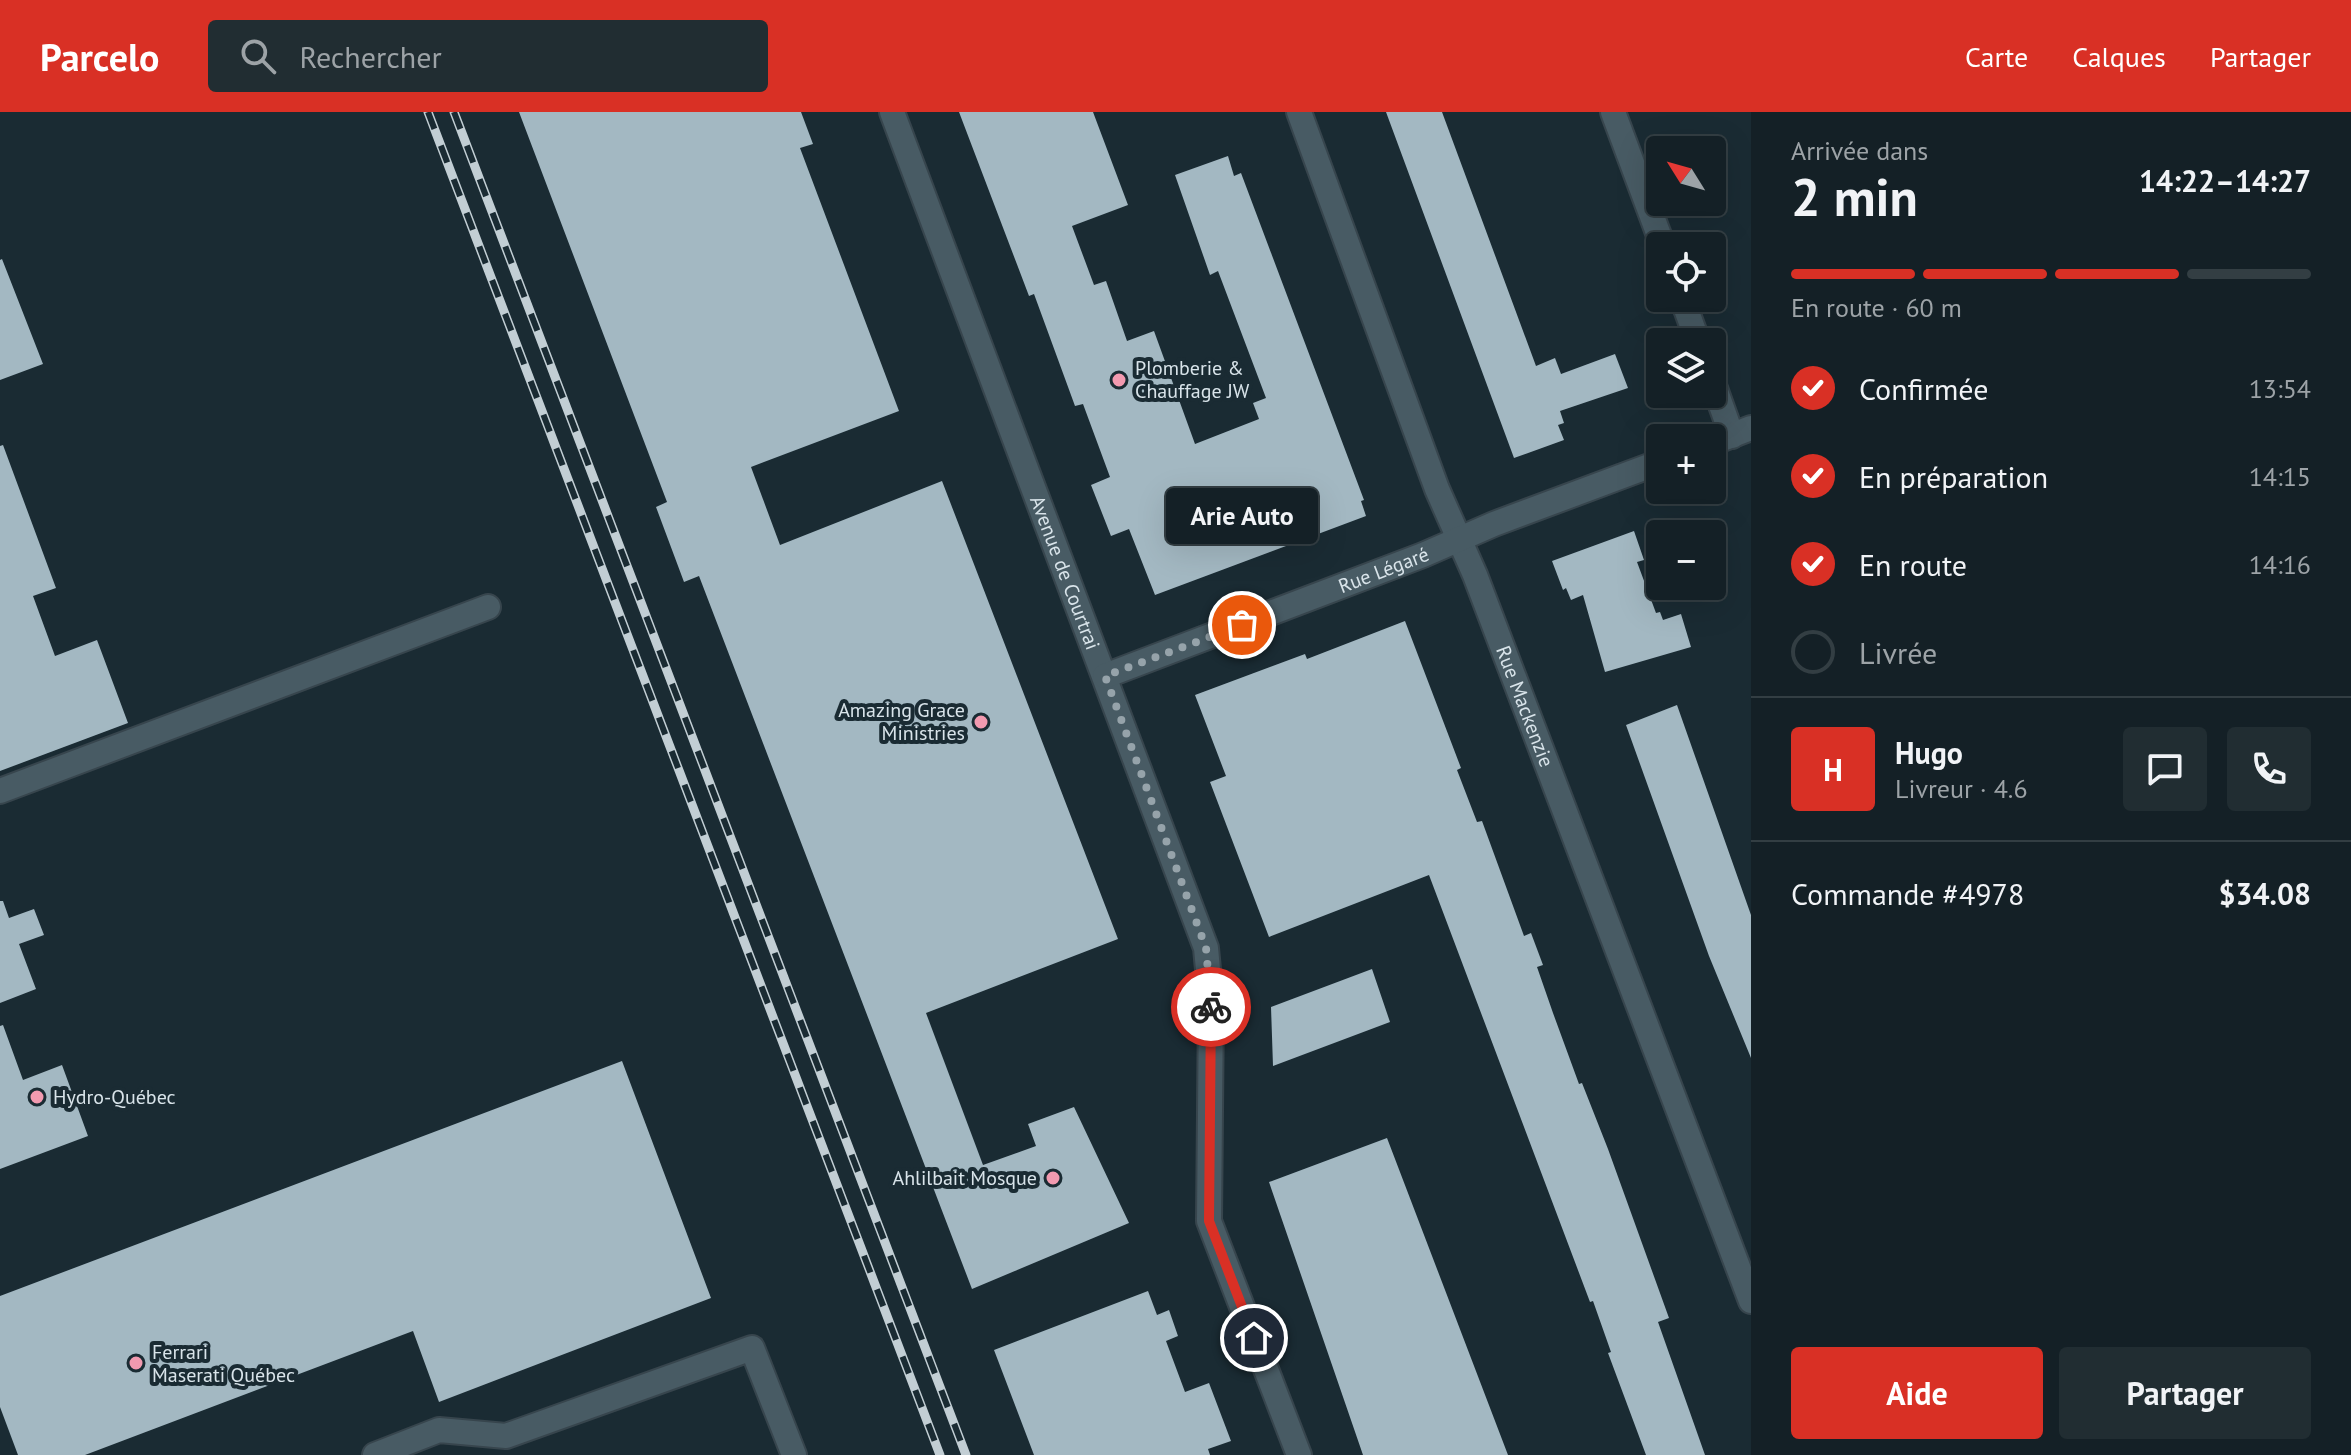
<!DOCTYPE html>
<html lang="fr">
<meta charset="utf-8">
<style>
:root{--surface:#142026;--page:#212d32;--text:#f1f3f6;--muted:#9da3a7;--line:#333e43;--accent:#d93025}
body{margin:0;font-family:"PT Sans",sans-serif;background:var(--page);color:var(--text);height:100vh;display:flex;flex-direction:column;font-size:30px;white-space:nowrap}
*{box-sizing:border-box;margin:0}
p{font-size:26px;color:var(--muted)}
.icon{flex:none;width:44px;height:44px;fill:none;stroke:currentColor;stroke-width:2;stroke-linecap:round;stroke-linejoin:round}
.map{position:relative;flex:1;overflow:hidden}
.side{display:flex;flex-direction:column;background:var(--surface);width:600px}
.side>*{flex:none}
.needle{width:52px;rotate:307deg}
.tools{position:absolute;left:1646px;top:24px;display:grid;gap:16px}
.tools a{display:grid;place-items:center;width:80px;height:80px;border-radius:8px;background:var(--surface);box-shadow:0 8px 32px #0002,0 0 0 2px var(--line);font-size:40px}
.pin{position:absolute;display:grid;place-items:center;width:68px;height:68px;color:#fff;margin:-34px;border:4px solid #fff;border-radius:50%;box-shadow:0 2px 8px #0007}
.courier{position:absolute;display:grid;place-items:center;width:80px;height:80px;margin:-40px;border:6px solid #d93025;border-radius:50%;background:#fff;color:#222;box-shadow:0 2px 10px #0007}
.bubble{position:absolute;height:56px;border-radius:8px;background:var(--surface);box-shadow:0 8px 32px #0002,0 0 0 2px var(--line);font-size:26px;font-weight:800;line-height:56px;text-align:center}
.overview em{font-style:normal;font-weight:800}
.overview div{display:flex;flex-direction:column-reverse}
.overview{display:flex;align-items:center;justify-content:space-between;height:136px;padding:0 40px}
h1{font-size:52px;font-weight:800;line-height:60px}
.bar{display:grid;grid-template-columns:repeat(4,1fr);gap:12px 8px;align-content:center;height:96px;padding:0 40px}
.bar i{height:10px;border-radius:6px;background:var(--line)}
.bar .active{background:var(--accent)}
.bar p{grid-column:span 4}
.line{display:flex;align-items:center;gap:20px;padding:0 40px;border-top:2px solid var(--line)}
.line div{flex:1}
.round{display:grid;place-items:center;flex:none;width:84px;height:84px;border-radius:8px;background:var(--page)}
ol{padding:0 40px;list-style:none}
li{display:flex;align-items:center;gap:24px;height:88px}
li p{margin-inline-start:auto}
li .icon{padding:8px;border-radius:50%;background:var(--accent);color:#fff;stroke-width:4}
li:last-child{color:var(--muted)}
li i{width:44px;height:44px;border:4px solid var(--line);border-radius:50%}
.primary-button{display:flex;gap:16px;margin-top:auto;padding:16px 40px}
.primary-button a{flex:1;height:92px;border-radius:8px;background:var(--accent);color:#fff;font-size:32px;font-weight:800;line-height:92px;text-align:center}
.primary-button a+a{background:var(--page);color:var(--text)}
header{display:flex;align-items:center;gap:48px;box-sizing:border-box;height:112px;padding:0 40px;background:var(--accent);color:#fff}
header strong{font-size:38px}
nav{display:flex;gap:44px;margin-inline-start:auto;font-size:28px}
.search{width:560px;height:72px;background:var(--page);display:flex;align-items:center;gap:20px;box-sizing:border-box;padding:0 28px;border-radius:8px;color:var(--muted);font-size:30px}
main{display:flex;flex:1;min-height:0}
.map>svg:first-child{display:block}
</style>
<header>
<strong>Parcelo</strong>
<div class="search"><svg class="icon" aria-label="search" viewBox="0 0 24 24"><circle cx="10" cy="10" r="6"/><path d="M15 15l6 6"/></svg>Rechercher</div>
<nav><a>Carte</a><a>Calques</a><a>Partager</a></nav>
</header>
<main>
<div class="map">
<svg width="1751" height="1343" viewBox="0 0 1751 1343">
<rect width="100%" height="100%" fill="#1a2b33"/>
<!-- building -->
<path fill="#a3b8c2" d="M 519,0 L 801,0 L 813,32 L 800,36 L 899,299 L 751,355 L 780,433 L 942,369 L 1118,827 L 926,901 L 983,1053 L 1036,1034 L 1028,1012 L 1074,995 L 1129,1111 L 972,1177 L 699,464 L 684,470 L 656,395 L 667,390 Z
M 959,0 L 1093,0 L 1128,93 L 1072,114 L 1094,173 L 1106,169 L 1127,229 L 1154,219 L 1195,332 L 1259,307 L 1253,291 L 1266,286 L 1218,159 L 1210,163 L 1175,63 L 1228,44 L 1234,64 L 1241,61 L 1364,388 L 1361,389 L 1366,404 L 1155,483 L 1129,417 L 1111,424 L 1091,373 L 1110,365 L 1083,292 L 1075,294 L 1034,182 L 1029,184 Z
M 1386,0 L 1442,0 L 1536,254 L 1555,246 L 1561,262 L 1615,242 L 1628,276 L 1560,299 L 1564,311 L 1558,313 L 1564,328 L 1514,346 Z
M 2,147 L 43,252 L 0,268 L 0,148 Z
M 3,333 L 56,476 L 33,484 L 55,544 L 97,528 L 128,611 L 0,659 L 0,334 Z
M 1634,419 L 1644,448 L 1637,450 L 1656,501 L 1660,500 L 1663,508 L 1681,502 L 1691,535 L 1605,560 L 1583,483 L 1571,488 L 1566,476 L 1563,478 L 1552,449 Z
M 1405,509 L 1461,656 L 1457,658 L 1477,710 L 1482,709 L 1524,824 L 1531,821 L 1543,853 L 1537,855 L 1553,901 L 1579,972 L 1582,971 L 1608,1037 L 1669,1206 L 1658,1210 L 1705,1343 L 1646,1343 L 1608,1241 L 1611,1240 L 1593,1189 L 1590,1190 L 1429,763 L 1269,825 L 1210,670 L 1226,664 L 1195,583 L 1305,542 L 1307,547 Z
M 1677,593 L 1751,803 L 1751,946 L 1709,844 L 1626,613 Z
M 0,789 L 3,789 L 9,806 L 34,797 L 44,823 L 19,832 L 36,877 L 0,891 Z
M 1372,857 L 1390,910 L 1273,954 L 1271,895 Z
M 3,913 L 23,968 L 62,953 L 88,1024 L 0,1057 L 0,914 Z
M 622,949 L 711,1186 L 439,1290 L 413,1219 L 85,1343 L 18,1343 L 0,1295 L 0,1184 Z
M 1387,1026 L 1508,1343 L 1363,1343 L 1269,1070 Z
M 1148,1179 L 1157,1203 L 1169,1198 L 1178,1224 L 1166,1229 L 1185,1280 L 1209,1271 L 1231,1329 L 1208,1337 L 1210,1343 L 1034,1343 L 994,1238 Z"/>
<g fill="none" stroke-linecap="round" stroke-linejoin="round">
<!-- minor casing -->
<g stroke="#37454d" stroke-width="28">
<g id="minor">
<path id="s1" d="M 892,0 L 1206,836 L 1211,890 L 1209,1109 L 1299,1343"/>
<path id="s2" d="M 1299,0 L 1437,377 L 1475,463 L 1751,1189"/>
<path d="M 1613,0 L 1663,134"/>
<path d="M 1682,186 L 1698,230"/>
<path d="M 1712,268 L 1732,324"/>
<path d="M 1712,331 L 1751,316"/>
<path id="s3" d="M 1105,564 L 1423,443 L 1494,412 L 1660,350"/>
<path d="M 0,679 L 488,495"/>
<path d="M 375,1343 L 439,1318 L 506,1324 L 752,1236 L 794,1343"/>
</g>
</g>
<!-- minor -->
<use href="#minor" stroke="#485b64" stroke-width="24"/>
<!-- rail casing -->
<g stroke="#c2ced4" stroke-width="9">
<path id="rail" d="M 428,0 L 940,1343
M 454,0 L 966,1343"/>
</g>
<!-- rail -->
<use href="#rail" stroke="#1a2b33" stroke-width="6" stroke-dasharray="18" stroke-linecap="butt"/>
</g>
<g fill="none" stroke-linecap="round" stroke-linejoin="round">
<!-- done -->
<path stroke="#96a3aa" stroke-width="8" stroke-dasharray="0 14.4" d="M 1211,895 L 1206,836 L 1105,564 L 1242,513"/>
<!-- route -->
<path stroke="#d93025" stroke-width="10" d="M 1211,895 L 1209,1109 L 1254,1226"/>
</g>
<!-- markers -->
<g fill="#f29ab0" stroke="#1a2b33" stroke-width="3">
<circle cx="1119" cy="268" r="8"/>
<circle cx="981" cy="610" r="8"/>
<circle cx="37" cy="985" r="8"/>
<circle cx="1053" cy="1066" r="8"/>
<circle cx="136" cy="1251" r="8"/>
</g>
<g text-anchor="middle" stroke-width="8" stroke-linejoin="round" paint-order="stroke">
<!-- poi labels -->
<g font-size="20" fill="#d9e4ea" stroke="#1a2b33" text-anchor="start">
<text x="1135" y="263">Plomberie &amp;<tspan x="1135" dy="23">Chauffage JW</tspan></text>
<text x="965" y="605" text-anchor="end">Amazing Grace<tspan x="965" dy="23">Ministries</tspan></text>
<text x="53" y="992">Hydro-Québec</text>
<text x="1037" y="1073" text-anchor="end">Ahlilbait Mosque</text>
<text x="152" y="1247">Ferrari<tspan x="152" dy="23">Maserati Québec</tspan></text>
</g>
<!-- street labels -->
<g font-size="20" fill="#d9e4ea" stroke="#1a2b33">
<text dy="7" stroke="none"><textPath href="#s3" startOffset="298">Rue Légaré</textPath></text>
<text dy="7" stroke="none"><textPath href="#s1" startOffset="492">Avenue de Courtrai</textPath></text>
<text dy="7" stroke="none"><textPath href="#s2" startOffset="636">Rue Mackenzie</textPath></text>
</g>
</g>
</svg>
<div class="tools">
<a><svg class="needle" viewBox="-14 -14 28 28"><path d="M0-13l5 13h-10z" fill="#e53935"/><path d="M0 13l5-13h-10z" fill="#9da3a7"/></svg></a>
<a><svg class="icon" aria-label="locate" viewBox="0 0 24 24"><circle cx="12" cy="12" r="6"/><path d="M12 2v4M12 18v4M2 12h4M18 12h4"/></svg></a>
<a><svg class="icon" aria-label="layers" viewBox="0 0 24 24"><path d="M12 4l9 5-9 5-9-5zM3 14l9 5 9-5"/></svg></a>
<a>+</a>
<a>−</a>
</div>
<div class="pin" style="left:1242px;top:513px;background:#ea580c"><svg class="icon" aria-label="bag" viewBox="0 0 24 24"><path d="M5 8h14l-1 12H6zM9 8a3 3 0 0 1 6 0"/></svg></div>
<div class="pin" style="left:1254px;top:1226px;background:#1f2937"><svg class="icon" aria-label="home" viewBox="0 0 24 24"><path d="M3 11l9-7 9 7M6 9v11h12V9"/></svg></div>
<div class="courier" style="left:1211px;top:895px"><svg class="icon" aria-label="bike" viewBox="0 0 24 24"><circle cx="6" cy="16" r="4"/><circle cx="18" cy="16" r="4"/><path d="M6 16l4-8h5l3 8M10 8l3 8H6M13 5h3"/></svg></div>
<div class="bubble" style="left:1166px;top:376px;width:152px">Arie Auto</div>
</div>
<section class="side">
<div class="overview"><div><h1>2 min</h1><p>Arrivée dans</p></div><em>14:22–14:27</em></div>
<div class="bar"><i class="active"></i><i class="active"></i><i class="active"></i><i></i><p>En route · 60 m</p></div>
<ol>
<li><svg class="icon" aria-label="check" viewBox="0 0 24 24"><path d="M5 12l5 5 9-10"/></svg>Confirmée<p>13:54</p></li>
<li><svg class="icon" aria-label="check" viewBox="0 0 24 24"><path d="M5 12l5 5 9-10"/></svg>En préparation<p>14:15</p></li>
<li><svg class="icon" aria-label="check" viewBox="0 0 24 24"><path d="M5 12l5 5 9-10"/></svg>En route<p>14:16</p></li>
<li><i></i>Livrée</li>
</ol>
<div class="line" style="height:144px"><b class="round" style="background:var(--accent);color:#fff">H</b><div><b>Hugo</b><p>Livreur · 4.6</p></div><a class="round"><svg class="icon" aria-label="chat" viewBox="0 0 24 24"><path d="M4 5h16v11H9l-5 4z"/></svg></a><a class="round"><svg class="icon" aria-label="phone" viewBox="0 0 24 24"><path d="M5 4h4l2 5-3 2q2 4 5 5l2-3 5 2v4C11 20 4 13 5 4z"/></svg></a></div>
<div class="line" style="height:104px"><div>Commande #4978</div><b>$34.08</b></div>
<div class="primary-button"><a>Aide</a><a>Partager</a></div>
</section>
</main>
